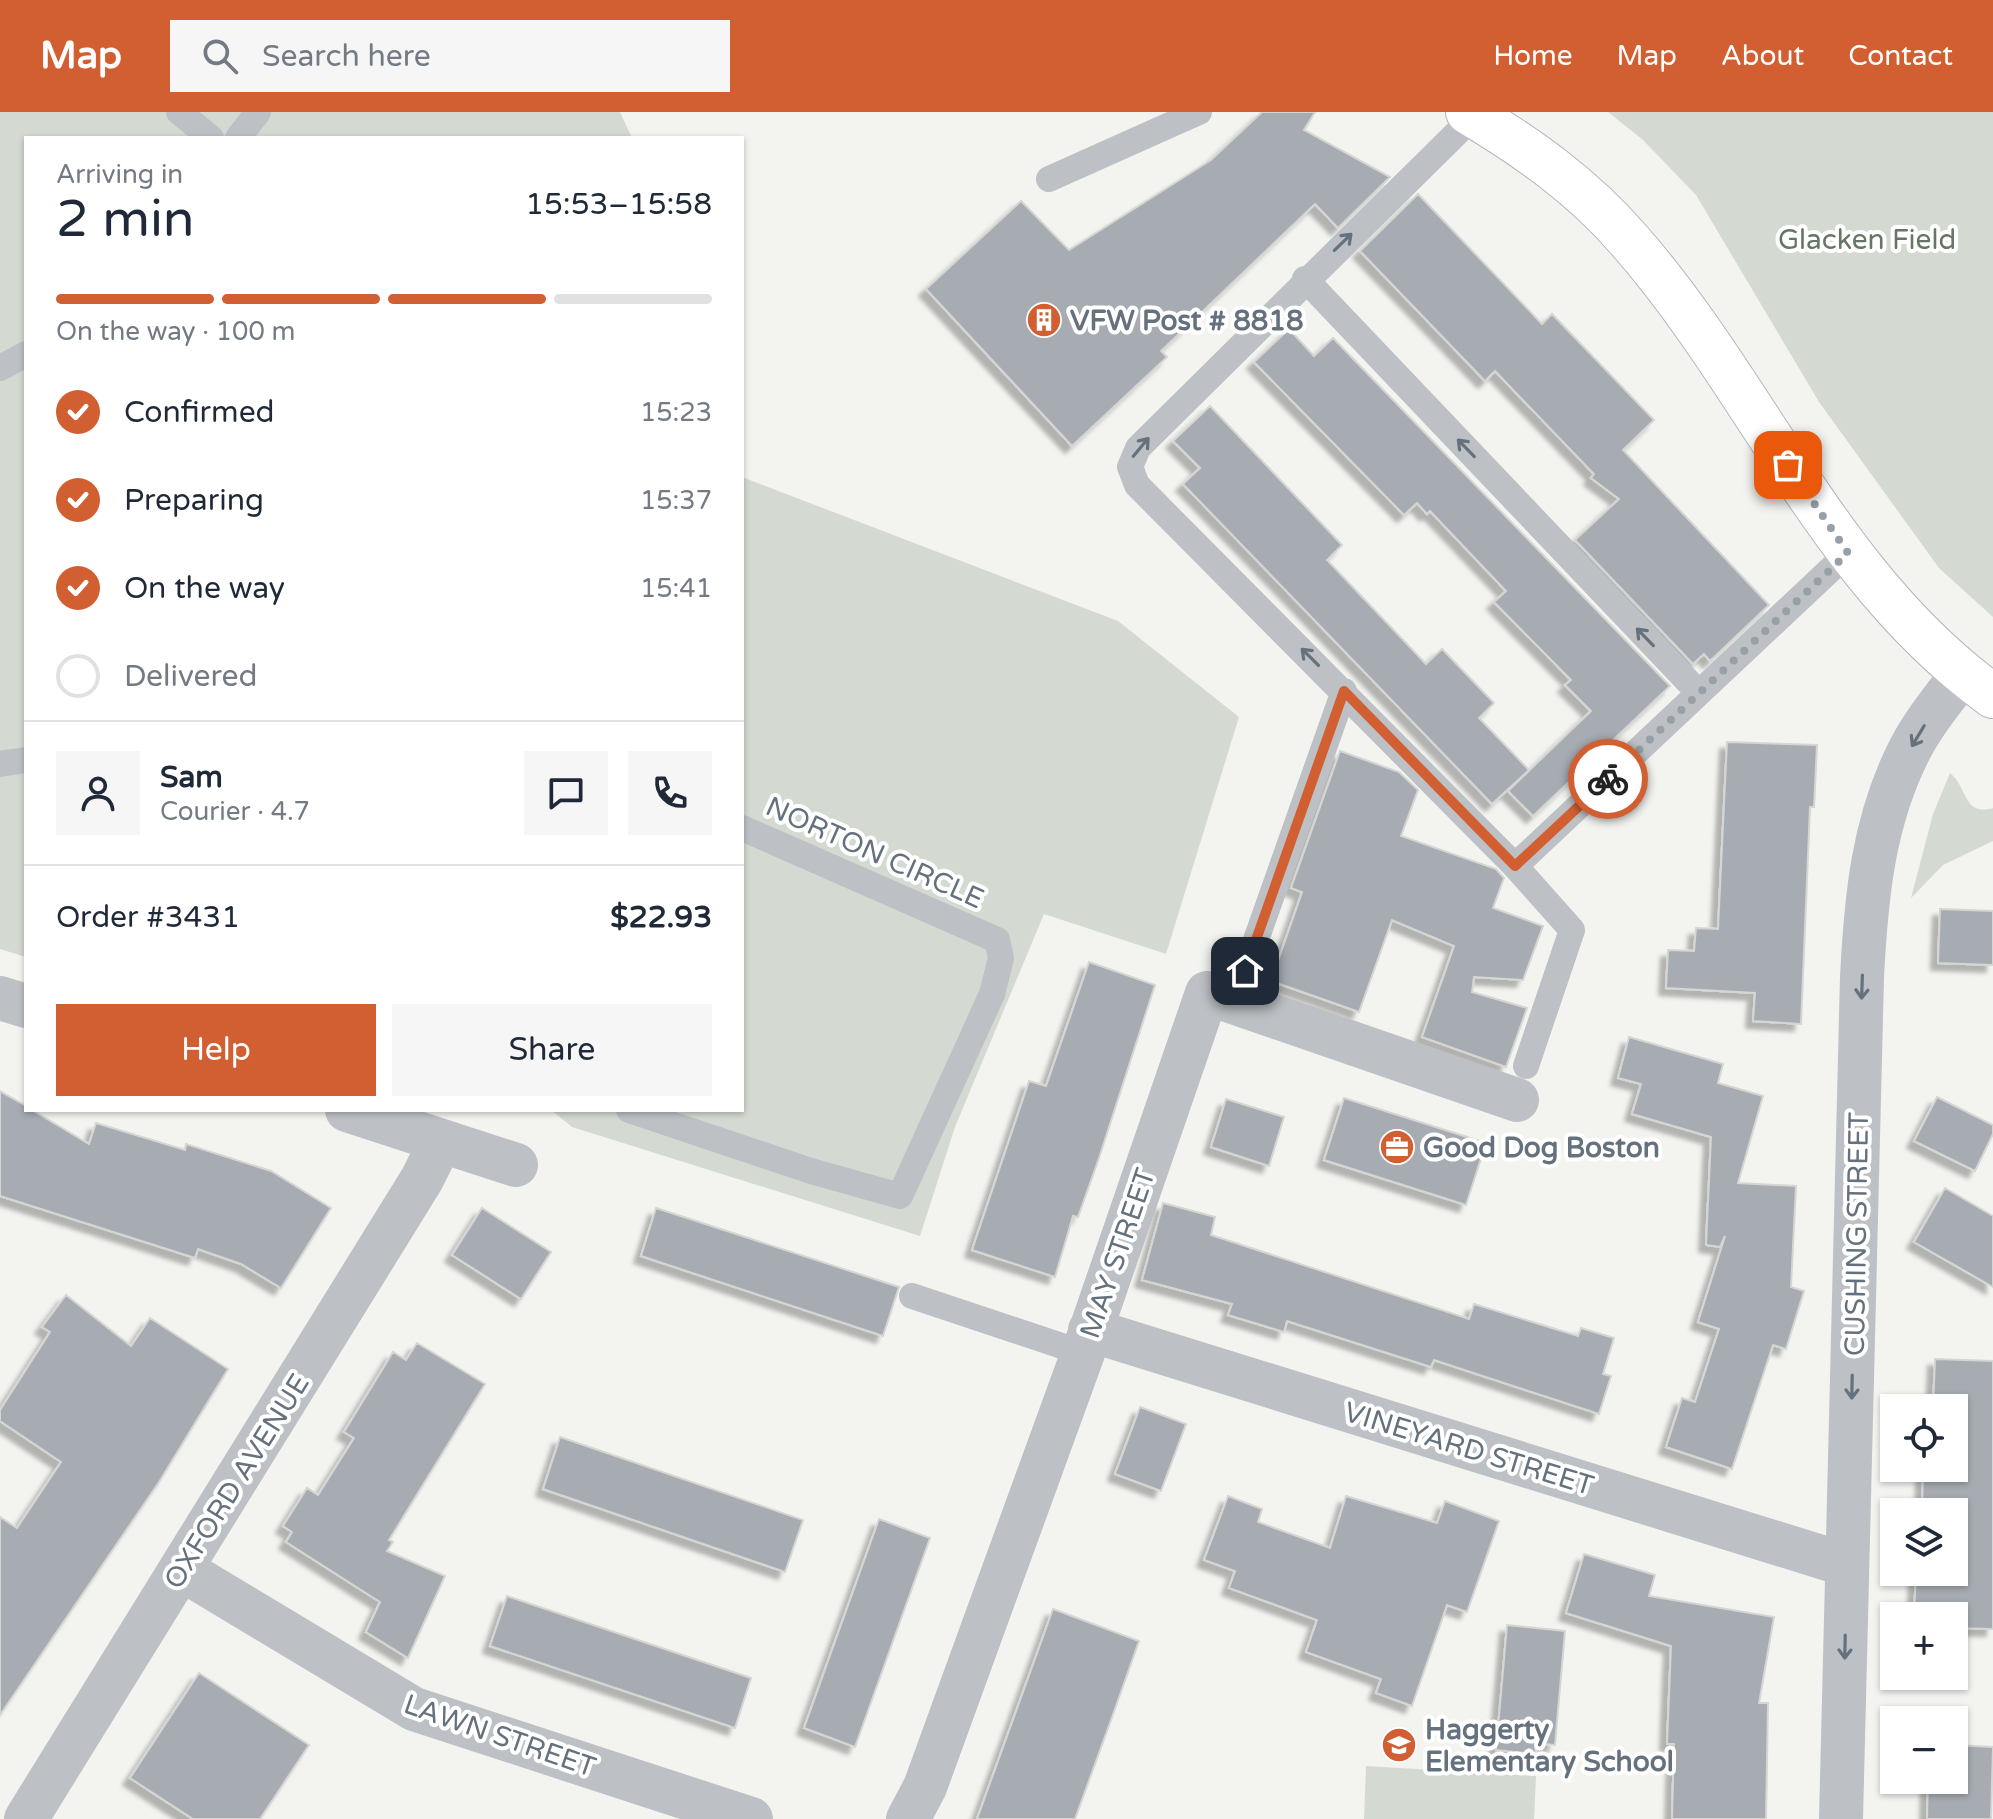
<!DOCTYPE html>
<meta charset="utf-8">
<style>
:root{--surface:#fff;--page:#f6f6f7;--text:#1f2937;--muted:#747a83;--line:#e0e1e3;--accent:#d25f32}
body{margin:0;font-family:"Varela Round",sans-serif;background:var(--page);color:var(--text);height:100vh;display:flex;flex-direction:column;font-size:30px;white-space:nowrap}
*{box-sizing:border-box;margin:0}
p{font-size:26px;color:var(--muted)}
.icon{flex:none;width:44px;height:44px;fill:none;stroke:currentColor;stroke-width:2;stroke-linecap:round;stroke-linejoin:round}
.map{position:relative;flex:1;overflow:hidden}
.panel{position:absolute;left:24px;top:24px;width:720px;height:976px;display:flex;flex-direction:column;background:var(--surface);border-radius:0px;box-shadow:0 2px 6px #0004}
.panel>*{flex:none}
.tools{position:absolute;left:1880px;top:1282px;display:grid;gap:16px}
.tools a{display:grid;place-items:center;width:88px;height:88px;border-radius:0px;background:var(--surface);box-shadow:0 2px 6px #0004;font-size:40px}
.pin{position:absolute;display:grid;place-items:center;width:68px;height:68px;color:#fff;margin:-34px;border-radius:16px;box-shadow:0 4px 12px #0006}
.courier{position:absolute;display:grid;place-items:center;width:80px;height:80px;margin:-40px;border:6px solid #d25f32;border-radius:50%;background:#fff;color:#222;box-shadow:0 2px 10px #0007}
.summary em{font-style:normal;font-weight:600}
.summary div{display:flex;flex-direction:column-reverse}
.summary{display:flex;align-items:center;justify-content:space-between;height:136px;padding:0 32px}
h1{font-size:52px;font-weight:600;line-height:60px}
.bar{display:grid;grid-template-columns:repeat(4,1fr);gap:12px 8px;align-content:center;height:96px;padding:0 32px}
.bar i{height:10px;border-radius:6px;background:var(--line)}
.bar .active{background:var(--accent)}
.bar p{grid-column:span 4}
.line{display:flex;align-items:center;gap:20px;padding:0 32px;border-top:2px solid var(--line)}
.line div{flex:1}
.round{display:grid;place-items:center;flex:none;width:84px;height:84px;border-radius:0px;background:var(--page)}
ol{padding:0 32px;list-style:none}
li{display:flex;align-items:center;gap:24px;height:88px}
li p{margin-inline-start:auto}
li .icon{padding:8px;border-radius:50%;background:var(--accent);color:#fff;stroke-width:4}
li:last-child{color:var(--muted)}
li i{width:44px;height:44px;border:4px solid var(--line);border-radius:50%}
.primary-button{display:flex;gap:16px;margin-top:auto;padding:16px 32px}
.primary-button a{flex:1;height:92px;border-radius:0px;background:var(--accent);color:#fff;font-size:32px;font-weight:600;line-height:92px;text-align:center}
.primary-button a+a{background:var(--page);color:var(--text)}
header{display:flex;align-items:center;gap:48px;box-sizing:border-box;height:112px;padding:0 40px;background:var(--accent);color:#fff}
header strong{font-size:38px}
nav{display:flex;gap:44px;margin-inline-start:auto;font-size:28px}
.search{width:560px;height:72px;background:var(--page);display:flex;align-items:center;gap:20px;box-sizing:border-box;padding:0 28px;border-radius:0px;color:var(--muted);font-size:30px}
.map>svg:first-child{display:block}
</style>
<header>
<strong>Map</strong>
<div class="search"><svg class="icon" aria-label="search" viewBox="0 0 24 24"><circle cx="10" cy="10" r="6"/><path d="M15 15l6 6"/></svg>Search here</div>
<nav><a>Home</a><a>Map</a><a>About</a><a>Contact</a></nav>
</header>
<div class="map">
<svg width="1993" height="1707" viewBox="0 0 1993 1707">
<defs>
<filter id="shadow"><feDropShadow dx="-7" dy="7" stdDeviation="2" flood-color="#0004"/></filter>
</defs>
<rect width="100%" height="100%" fill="#f3f4f0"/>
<!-- green -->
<path fill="#d4dad2" d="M 0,0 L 620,0 L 632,26 L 26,26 L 26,845 L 0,837 Z
M 1608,0 L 1993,0 L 1993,505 L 1939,456 L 1819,290 L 1696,83 L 1643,28 Z
M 742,365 L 1118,509 L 1239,605 L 1166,842 L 1044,802 L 955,1015 L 920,1124 L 572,1015 L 551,998 L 742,998 Z
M 1950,661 C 1968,675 1963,705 1993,696 L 1993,729 L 1943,753 L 1911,786 L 1933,702 Z
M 1366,1654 L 1536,1664 L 1534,1707 L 1364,1707 Z"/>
<!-- building -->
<path fill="#a6acb2" stroke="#d5d5d3" stroke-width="2" filter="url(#shadow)" d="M 1262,0 L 1315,0 L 1304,18 L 1390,65 L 1338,116 L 1315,92 L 1161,239 L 1167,245 L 1072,334 L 926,177 L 1021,89 L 1069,138 L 1211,48 Z
M 1418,82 L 1542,212 L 1552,202 L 1654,308 L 1623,338 L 1769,493 L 1710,549 L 1704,542 L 1693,552 L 1575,428 L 1619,387 L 1591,366 L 1594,362 L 1495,259 L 1485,269 L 1360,139 Z
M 1289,217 L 1314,244 L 1333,226 L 1670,574 L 1533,704 L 1508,679 L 1591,599 L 1565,573 L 1571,568 L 1494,490 L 1506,479 L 1430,399 L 1427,402 L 1417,391 L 1404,403 L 1254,250 Z
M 1210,294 L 1342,433 L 1327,448 L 1426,552 L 1442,537 L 1494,591 L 1479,606 L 1529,658 L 1492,692 L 1183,372 L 1200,356 L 1173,329 Z
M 1727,630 L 1817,633 L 1814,695 L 1810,695 L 1801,912 L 1753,909 L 1755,881 L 1666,876 L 1668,838 L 1694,839 L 1696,816 L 1718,817 Z
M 1340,639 L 1399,660 L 1418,678 L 1401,724 L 1496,757 L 1504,766 L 1493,796 L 1543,814 L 1523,868 L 1474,865 L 1472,880 L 1527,896 L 1506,955 L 1422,925 L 1454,834 L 1392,808 L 1359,900 L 1271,869 L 1302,780 L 1291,776 Z
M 1940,797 L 1993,799 L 1993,853 L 1938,851 Z
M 1089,850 L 1155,873 L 1099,1046 L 1078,1105 L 1073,1104 L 1055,1165 L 972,1138 L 1029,969 L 1046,974 Z
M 1629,925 L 1723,952 L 1718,971 L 1763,984 L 1738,1071 L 1796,1074 L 1791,1175 L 1804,1179 L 1786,1237 L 1773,1233 L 1732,1357 L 1666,1335 L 1682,1286 L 1695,1290 L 1719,1217 L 1698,1210 L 1725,1124 L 1720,1135 L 1706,1133 L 1711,1025 L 1632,1002 L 1641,972 L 1618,966 Z
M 0,979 L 26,994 L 26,998 L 32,998 L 89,1032 L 96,1011 L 185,1038 L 186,1032 L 271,1059 L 331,1096 L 281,1176 L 241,1152 L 198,1137 L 195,1146 L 0,1084 Z
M 1937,985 L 1993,1013 L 1993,1022 L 1975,1059 L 1914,1029 Z
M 1344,986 L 1486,1031 L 1466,1093 L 1324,1048 Z
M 1226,987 L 1284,1005 L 1269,1054 L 1211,1035 Z
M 1945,1076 L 1993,1104 L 1993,1175 L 1914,1130 Z
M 1163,1091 L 1215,1105 L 1211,1123 L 1469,1207 L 1474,1192 L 1578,1224 L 1581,1216 L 1614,1226 L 1603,1262 L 1611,1264 L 1599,1302 L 1434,1248 L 1431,1255 L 1287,1209 L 1284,1220 L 1228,1203 L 1232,1192 L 1142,1168 Z
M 482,1096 L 551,1140 L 521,1187 L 452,1143 Z
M 656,1096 L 899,1175 L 883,1224 L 641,1144 Z
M 66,1183 L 131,1234 L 150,1206 L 228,1257 L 159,1370 L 0,1603 L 0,1405 L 17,1416 L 61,1350 L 0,1309 L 0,1298 L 50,1220 L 42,1215 Z
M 417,1231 L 485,1272 L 389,1428 L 393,1430 L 387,1439 L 445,1464 L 408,1546 L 366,1520 L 380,1490 L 286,1430 L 292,1420 L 283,1414 L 307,1376 L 318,1383 L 354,1326 L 344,1320 L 393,1240 L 406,1248 Z
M 1935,1247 L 1993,1249 L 1993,1517 L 1954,1516 L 1954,1504 L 1914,1504 L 1916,1460 L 1954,1460 L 1954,1400 L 1922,1400 L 1923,1361 L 1931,1361 L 1931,1356 L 1954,1356 L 1954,1296 L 1933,1296 Z
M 1140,1295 L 1186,1312 L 1161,1379 L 1115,1362 Z
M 560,1325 L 803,1408 L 785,1460 L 543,1377 Z
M 1228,1384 L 1262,1397 L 1258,1410 L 1330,1436 L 1346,1384 L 1437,1411 L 1445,1389 L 1499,1409 L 1467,1500 L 1447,1493 L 1412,1594 L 1376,1581 L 1381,1567 L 1306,1540 L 1317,1508 L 1229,1476 L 1235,1459 L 1204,1448 Z
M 879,1407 L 930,1426 L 855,1635 L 804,1616 Z
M 1584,1442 L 1655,1463 L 1649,1484 L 1774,1505 L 1759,1591 L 1768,1591 L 1766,1707 L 1672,1707 L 1674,1632 L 1667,1632 L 1671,1534 L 1566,1501 Z
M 507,1484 L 751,1566 L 735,1616 L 490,1534 Z
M 1053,1497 L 1139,1529 L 1111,1608 L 1075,1707 L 977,1707 Z
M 1507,1513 L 1565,1519 L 1555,1633 L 1536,1631 L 1535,1642 L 1496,1638 Z
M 199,1561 L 309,1633 L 260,1707 L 193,1707 L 130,1666 Z
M 1954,1633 L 1993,1635 L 1991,1707 L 1927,1707 L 1928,1668 L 1954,1668 Z"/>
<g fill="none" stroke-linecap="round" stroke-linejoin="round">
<!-- secondary casing -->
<g stroke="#b2b6ba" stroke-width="46">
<path id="secondary" d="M 1468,0 C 1528,36 1582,74 1628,127 C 1758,274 1829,467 1993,584"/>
</g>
<!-- lane -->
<path stroke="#bdc0c4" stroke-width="26" d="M 179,0 L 211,26
M 1474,4 L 1138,336 L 1130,355 L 1137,373 L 1515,754 L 1848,441
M 238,26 L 258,0
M 1049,67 L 1199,0
M 1305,167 L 1699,581
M 0,256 L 26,242
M 0,652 L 26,648
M 1515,754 L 1572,818 L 1526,954
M 1245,859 L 1344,579
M 629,998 L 811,1059 L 900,1084 L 992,882 L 1001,846 L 997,828 L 742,716
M 912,1184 L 1083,1241"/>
<!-- street -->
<path stroke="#bdc0c4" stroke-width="44" d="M 0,886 L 26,894
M 347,998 L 516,1053
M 1090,1218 L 1847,1453
M 181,1457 L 414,1597 L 751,1707
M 26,1707 L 422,1067 L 441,1029
M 908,1707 L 925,1675 L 1083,1241 L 1207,881 L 1517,988
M 1841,1707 L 1862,865 C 1866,786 1873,709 1910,637 C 1924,610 1944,586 1963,561"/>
<!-- secondary -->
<use href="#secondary" stroke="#fff" stroke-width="44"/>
</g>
<!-- one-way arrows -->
<defs><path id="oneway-shaft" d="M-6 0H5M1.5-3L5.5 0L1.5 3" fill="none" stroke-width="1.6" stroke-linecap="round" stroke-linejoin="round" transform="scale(2)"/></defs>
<g stroke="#65727e">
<use href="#oneway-shaft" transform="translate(1343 130) rotate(-44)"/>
<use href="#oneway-shaft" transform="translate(1141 335) rotate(-50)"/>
<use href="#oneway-shaft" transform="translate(1466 336) rotate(-134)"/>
<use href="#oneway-shaft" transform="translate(1645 525) rotate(-134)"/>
<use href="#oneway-shaft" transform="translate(1310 545) rotate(-135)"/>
<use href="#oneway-shaft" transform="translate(1918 624) rotate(121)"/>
<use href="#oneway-shaft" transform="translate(1862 875) rotate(92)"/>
<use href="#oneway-shaft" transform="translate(1852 1275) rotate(91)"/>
<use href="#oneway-shaft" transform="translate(1845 1535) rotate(91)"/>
</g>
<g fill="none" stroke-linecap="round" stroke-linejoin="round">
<!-- done -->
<path stroke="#97a0a6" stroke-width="8" stroke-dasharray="0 14.4" d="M 1608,667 L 1848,441 L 1788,353"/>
<!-- route -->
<path stroke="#d25f32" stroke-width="10" d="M 1245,859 L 1344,579 L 1515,754 L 1608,667"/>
</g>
<!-- icons -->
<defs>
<g id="building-disc" transform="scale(1.8)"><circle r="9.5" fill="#d25f32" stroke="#fff"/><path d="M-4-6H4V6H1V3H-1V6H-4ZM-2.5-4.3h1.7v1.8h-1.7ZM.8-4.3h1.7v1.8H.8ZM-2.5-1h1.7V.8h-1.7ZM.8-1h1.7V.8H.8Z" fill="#fff"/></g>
<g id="office-disc" transform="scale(1.8)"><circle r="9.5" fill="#d25f32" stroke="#fff"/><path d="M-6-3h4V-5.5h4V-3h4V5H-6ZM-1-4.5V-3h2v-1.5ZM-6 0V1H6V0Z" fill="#fff"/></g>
<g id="school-disc" transform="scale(1.8)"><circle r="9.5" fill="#d25f32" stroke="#fff"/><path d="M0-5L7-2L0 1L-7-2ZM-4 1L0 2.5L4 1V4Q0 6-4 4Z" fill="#fff"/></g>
</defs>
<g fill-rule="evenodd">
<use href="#building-disc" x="1044" y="208"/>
<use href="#office-disc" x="1397" y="1035"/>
<use href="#school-disc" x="1399" y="1633"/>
</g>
<g text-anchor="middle" stroke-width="8" stroke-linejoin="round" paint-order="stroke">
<!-- park labels -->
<g font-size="28" fill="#667664" stroke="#fff">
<text x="1867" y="137">Glacken Field</text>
</g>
<!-- poi labels -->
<g font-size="28" font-weight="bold" fill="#65727e" stroke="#fff" text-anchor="start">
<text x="1070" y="218">VFW Post # 8818</text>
<text x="1423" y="1045">Good Dog Boston</text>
<text x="1425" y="1627">Haggerty<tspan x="1425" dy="32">Elementary School</tspan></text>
</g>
<!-- street labels -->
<g font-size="28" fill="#65727e" stroke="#fff">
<text transform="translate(875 740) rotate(24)" y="10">NORTON CIRCLE</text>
<text transform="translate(1856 1122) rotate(-89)" y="10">CUSHING STREET</text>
<text transform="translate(1117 1141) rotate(-71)" y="10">MAY STREET</text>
<text transform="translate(1469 1336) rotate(17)" y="10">VINEYARD STREET</text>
<text transform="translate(236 1369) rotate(-58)" y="10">OXFORD AVENUE</text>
<text transform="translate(500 1623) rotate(19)" y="10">LAWN STREET</text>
</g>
</g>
</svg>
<div class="tools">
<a><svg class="icon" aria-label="locate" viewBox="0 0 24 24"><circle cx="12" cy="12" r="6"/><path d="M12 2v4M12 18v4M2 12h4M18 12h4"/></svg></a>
<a><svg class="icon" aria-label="layers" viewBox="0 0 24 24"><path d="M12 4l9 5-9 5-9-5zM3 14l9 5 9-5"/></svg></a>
<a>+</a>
<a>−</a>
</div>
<div class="pin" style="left:1788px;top:353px;background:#ea580c"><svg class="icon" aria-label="bag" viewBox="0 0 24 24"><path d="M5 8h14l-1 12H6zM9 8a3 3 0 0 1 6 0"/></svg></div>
<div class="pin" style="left:1245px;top:859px;background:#1f2937"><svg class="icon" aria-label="home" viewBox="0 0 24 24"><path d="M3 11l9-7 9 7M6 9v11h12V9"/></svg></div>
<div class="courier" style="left:1608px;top:667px"><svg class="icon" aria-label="bike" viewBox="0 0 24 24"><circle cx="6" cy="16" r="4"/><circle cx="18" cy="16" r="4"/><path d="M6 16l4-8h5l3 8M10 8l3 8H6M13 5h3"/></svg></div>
<section class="panel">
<div class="summary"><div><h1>2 min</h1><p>Arriving in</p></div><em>15:53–15:58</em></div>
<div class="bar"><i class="active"></i><i class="active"></i><i class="active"></i><i></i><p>On the way · 100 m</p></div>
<ol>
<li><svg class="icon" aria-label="check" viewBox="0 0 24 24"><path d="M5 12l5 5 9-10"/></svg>Confirmed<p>15:23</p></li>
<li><svg class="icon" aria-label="check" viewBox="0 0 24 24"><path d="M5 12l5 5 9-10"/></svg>Preparing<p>15:37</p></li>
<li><svg class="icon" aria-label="check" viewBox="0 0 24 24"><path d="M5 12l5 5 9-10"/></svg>On the way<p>15:41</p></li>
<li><i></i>Delivered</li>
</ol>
<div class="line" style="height:144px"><a class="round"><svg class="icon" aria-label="person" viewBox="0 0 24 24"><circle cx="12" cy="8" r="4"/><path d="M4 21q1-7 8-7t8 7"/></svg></a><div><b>Sam</b><p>Courier · 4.7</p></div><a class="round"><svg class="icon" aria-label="chat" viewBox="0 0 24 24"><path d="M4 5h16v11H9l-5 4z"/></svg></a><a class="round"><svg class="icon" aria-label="phone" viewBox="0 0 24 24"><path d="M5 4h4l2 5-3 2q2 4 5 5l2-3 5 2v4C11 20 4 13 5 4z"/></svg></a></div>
<div class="line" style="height:104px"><div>Order #3431</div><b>$22.93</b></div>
<div class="primary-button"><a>Help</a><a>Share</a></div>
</section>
</div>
